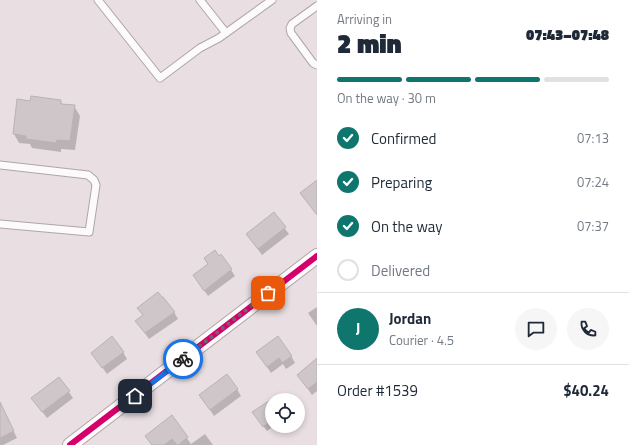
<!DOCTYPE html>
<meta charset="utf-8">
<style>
:root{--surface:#fff;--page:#f6f6f7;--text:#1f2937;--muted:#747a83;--line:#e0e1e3;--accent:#0f766e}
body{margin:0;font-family:"Titillium Web",sans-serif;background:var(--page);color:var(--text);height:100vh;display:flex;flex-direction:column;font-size:15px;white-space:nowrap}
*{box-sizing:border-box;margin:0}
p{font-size:13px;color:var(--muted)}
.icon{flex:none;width:22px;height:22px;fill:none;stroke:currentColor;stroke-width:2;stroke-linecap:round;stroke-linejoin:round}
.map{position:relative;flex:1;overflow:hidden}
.drawer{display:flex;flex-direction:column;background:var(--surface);width:312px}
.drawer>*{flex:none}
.buttons{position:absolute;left:265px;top:393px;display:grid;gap:8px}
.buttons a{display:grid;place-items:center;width:40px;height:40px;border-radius:50%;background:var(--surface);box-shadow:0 2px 6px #0003;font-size:20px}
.pin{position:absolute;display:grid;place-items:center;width:34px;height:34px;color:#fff;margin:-17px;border-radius:8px;box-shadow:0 2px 6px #0006}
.courier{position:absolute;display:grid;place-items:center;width:40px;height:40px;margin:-20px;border:3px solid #1a73e8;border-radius:50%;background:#fff;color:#222;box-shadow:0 1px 5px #0007}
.head em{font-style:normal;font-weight:800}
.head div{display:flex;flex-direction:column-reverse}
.head{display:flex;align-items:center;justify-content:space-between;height:68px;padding:0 20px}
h1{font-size:26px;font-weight:800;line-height:30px}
.bar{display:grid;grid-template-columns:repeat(4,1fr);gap:6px 4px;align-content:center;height:48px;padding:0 20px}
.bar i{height:5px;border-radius:3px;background:var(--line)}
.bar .current{background:var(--accent)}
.bar p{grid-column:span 4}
.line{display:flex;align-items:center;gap:10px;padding:0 20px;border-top:1px solid var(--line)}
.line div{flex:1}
.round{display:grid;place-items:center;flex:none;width:42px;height:42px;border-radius:21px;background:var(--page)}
ol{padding:0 20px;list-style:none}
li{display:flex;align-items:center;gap:12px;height:44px}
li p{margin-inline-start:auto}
li .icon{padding:4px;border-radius:50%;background:var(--accent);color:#fff;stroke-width:4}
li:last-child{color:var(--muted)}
li i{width:22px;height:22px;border:2px solid var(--line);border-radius:50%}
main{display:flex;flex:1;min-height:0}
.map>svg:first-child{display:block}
</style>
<main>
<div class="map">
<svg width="317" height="445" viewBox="0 0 317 445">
<rect width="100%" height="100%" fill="#e9dfe3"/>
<!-- shadow -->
<path fill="#0003" d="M 60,101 L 63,105 L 74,106 L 80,116 L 75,150 L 61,149 L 61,152 L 32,148 L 30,144 L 19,143 L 14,134 L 31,102 Z
M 274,214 L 289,234 L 262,255 L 251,240 Z
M 221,255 L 235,276 L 208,296 L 194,275 L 208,265 L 205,259 L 218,257 Z
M 317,307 L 317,326 L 308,313 Z
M 139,308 L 174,312 L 178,319 L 149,339 L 136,321 L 143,316 Z
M 123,352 L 127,359 L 107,374 L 92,353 Z
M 291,356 L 295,363 L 286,369 L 283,364 L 271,373 L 261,358 Z
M 317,367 L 317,391 L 312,395 L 298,375 Z
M 59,378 L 73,398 L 47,418 L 32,398 Z
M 237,389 L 241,396 L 214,416 L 200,395 Z
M 275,397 L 278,400 L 272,400 L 272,426 L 274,426 L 267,431 L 257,418 L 265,405 Z
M 172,417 L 191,444 L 205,434 L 213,445 L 152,445 L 146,436 Z
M 0,418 L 9,422 L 17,438 L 3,445 L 0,445 Z"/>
<!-- building -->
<path fill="#cec6c9" stroke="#bab2b5" d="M 31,96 L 61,100 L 61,104 L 75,105 L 70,141 L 57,140 L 56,143 L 26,139 L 26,136 L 13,134 L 17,99 L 30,101 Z
M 317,180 L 317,215 L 300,193 Z
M 274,212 L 286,227 L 258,249 L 246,234 Z
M 215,250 L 219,256 L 221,254 L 232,269 L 204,291 L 193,275 L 208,264 L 204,258 Z
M 158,292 L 162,297 L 163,297 L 175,312 L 145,333 L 135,321 L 143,315 L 137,308 Z
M 112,336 L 124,352 L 102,368 L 91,353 Z
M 278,336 L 292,356 L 282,363 L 279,358 L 267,367 L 256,352 Z
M 317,358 L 317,382 L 308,389 L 297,375 Z
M 227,374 L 238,389 L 210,410 L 199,395 Z
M 59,377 L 70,391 L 42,412 L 31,398 Z
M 272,399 L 272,420 L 263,427 L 252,412 Z
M 0,402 L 14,431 L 0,438 Z
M 172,415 L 188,437 L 178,445 L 177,445 L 172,439 L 164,445 L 152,445 L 145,436 Z"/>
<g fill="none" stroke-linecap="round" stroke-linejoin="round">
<!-- service casing -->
<g stroke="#aea6a9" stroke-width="9">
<path id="service" d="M 98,0 L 160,78 L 200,48 L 219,38 L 272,0
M 200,0 L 226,33
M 317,6 L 292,24 L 290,28 L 291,33 L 313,63 L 317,65
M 0,165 L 88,175 L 94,180 L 96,185 L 89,232 L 0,224"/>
</g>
<!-- minor casing -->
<g stroke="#aea6a9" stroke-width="16">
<path id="minor" d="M 70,445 L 317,256"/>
</g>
<!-- service -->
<use href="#service" stroke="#fcfafb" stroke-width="7"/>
<!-- minor -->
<use href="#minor" stroke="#fcfafb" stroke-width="14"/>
<!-- cycleway casing -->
<g stroke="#fff" stroke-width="8">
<path id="cycleway" d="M 70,445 L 317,256"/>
</g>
<!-- cycleway -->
<use href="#cycleway" stroke="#d6006c" stroke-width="6"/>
</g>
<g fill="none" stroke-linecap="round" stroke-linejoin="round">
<!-- done -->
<path stroke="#6e6769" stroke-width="4" stroke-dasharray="0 7.2" d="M 183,359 L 268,293"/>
<!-- route -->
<path stroke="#1a73e8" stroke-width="5" d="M 135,396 L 183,359"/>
</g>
</svg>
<div class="buttons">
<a><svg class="icon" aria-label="locate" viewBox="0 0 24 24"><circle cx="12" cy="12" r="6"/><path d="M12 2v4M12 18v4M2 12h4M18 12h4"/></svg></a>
</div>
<div class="pin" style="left:268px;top:293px;background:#ea580c"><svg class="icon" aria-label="bag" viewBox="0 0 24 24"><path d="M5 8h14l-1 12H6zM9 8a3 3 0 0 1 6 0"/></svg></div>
<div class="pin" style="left:135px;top:396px;background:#1f2937"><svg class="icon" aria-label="home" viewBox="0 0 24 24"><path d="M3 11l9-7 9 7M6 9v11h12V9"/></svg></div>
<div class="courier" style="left:183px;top:359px"><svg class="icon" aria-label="bike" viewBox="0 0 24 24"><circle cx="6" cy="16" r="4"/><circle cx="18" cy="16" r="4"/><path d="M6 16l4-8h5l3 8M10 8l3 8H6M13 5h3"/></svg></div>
</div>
<section class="drawer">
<div class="head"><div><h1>2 min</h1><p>Arriving in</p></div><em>07:43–07:48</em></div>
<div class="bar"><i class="current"></i><i class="current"></i><i class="current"></i><i></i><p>On the way · 30 m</p></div>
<ol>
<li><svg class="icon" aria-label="check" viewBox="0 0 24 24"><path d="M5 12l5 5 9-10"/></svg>Confirmed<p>07:13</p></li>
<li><svg class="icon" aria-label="check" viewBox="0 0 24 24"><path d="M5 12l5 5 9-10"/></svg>Preparing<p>07:24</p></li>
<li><svg class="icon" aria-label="check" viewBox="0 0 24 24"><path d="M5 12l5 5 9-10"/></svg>On the way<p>07:37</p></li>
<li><i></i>Delivered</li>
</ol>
<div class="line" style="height:72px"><b class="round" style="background:var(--accent);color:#fff">J</b><div><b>Jordan</b><p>Courier · 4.5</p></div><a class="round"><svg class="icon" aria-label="chat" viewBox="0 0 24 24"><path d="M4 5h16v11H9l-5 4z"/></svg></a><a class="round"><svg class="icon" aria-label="phone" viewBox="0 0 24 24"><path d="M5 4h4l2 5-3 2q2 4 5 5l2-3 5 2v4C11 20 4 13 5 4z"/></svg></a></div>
<div class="line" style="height:52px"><div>Order #1539</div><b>$40.24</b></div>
</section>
</main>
